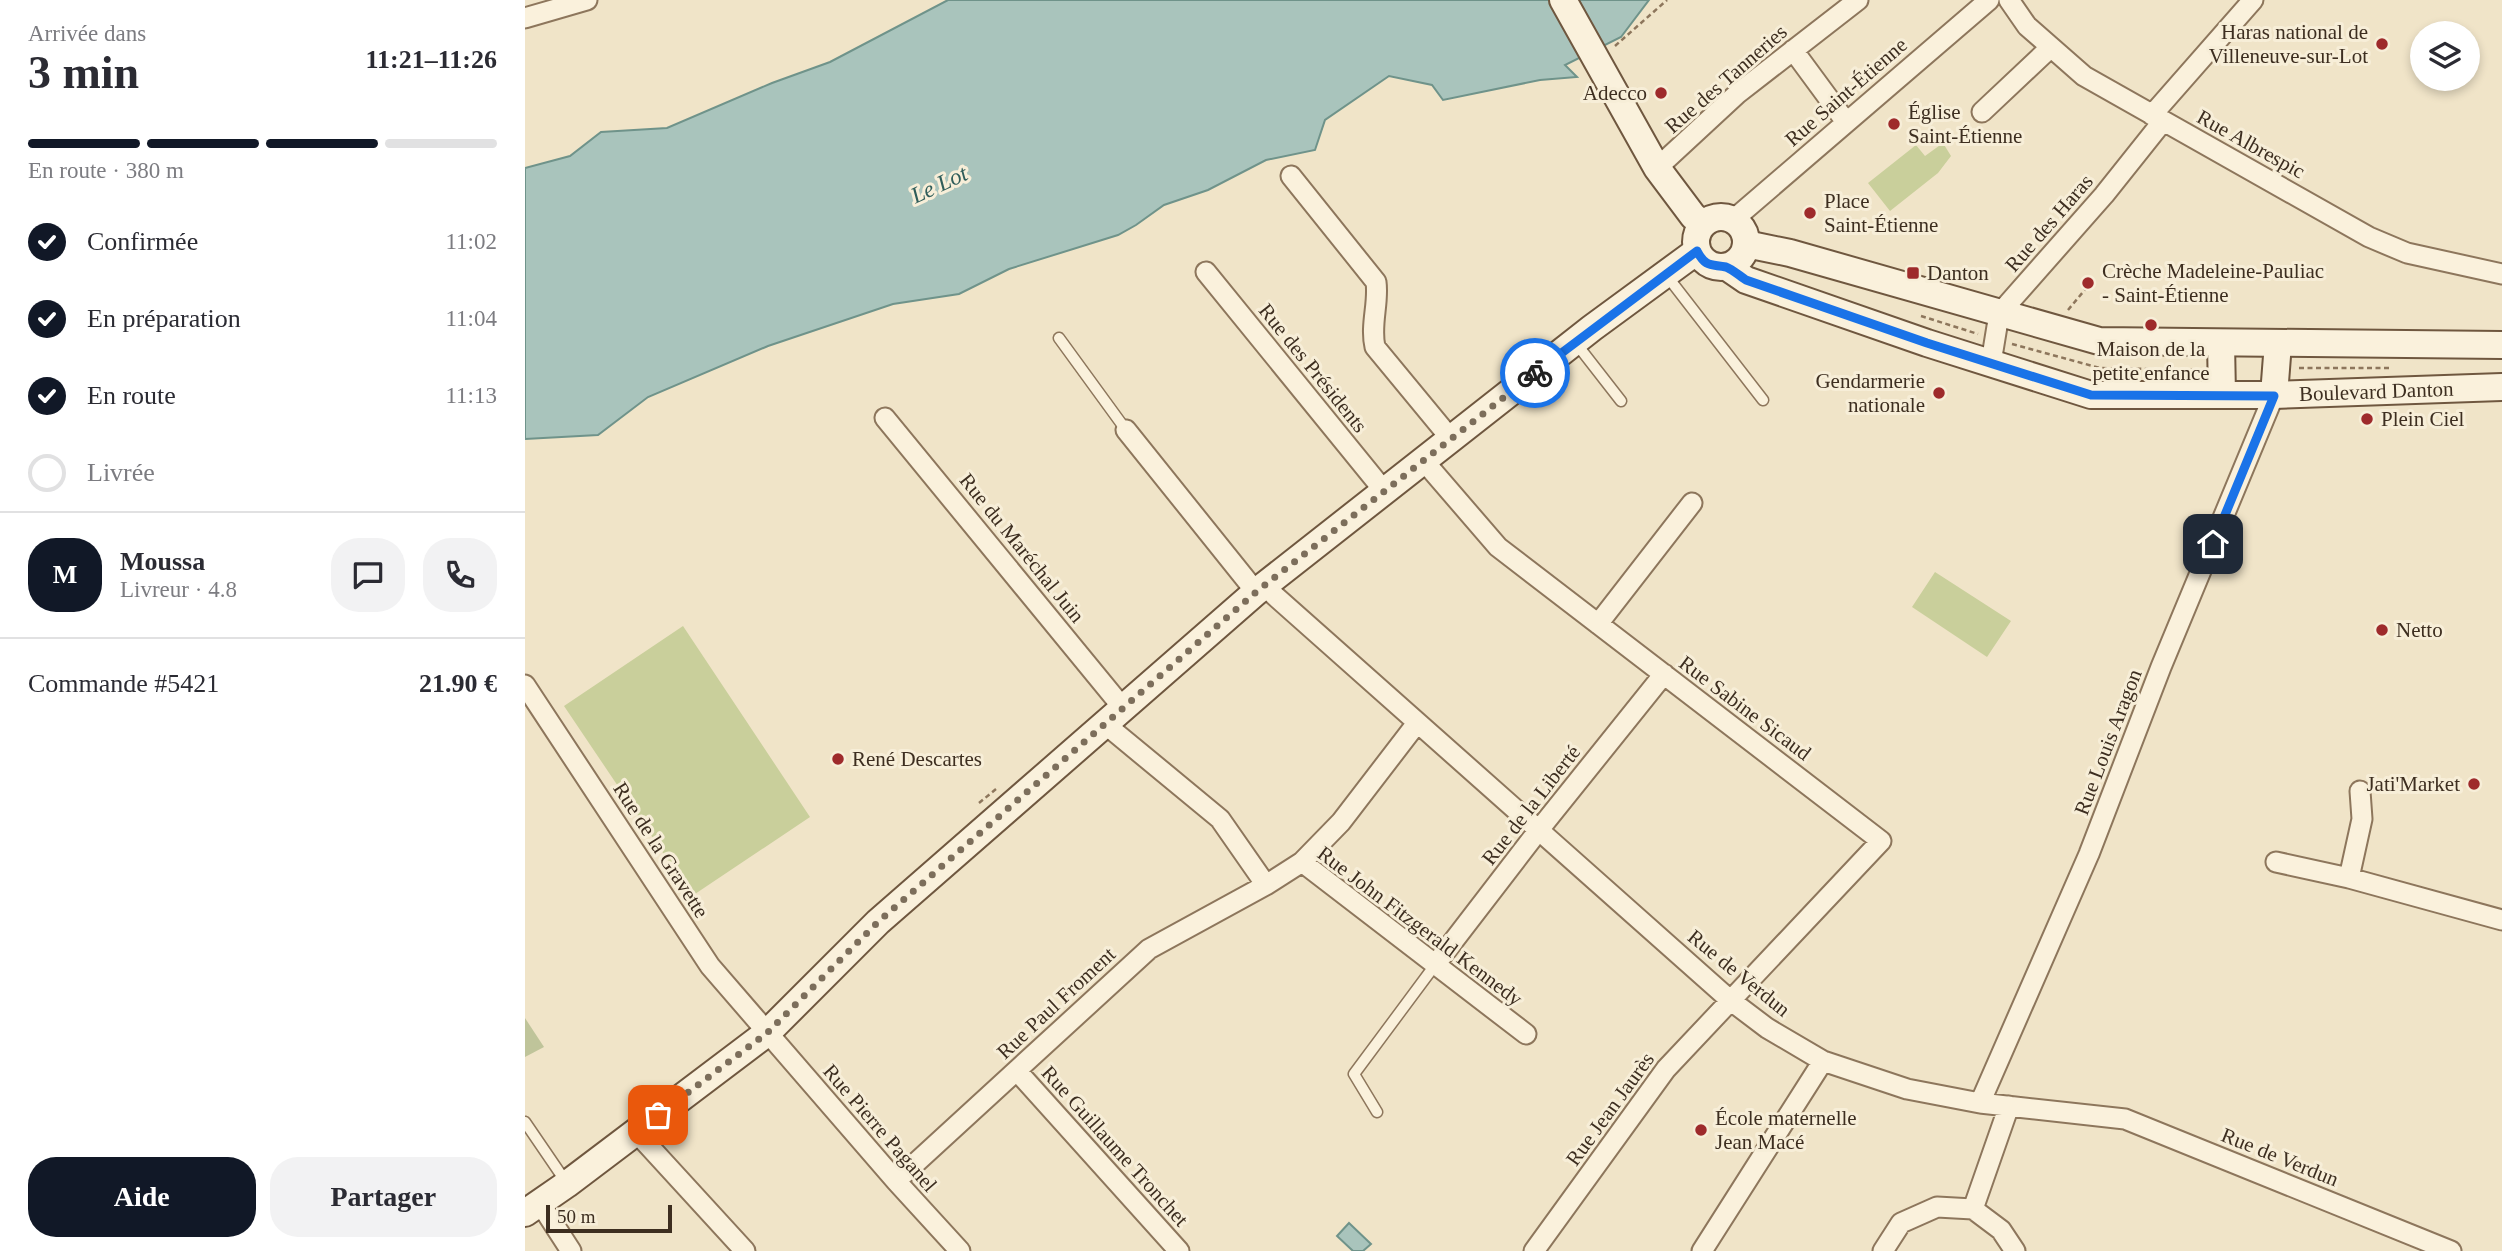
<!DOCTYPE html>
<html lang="fr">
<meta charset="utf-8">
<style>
:root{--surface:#fff;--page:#f2f2f3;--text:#2b2b33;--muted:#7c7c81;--line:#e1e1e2;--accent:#111827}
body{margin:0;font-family:"Times New Roman",serif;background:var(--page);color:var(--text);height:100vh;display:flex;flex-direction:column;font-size:26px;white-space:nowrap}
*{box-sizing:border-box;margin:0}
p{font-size:23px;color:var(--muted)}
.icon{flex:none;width:38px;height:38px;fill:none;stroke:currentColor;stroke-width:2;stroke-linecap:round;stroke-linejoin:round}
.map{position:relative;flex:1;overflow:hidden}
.drawer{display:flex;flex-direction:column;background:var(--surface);width:525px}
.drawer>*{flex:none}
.tools{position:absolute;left:1885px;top:21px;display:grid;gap:14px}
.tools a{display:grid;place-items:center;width:70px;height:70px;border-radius:50%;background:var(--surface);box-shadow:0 4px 10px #0003;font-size:35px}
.scale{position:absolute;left:21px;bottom:18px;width:126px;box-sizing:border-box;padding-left:7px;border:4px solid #3d2e20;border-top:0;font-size:19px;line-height:24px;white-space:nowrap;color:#3d2e20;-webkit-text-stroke:5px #f7eed8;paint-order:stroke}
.pin{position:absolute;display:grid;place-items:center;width:60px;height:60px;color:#fff;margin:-30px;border-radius:14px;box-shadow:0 4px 10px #0006}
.courier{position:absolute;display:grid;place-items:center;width:70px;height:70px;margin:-35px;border:5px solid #1a73e8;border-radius:50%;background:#fff;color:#222;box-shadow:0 2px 9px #0007}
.headline em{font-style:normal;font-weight:800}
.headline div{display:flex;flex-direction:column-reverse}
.headline{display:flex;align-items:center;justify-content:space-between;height:119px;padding:0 28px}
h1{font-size:46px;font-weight:800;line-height:52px}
.bar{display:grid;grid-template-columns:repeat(4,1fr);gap:10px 7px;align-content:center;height:84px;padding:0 28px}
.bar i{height:9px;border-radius:5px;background:var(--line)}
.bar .active{background:var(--accent)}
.bar p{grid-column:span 4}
.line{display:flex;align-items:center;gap:18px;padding:0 28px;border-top:2px solid var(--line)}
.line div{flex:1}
.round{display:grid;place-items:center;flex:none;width:74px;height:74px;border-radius:28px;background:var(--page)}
ol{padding:0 28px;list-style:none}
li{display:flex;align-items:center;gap:21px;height:77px}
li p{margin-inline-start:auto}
li .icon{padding:7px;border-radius:50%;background:var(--accent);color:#fff;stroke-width:4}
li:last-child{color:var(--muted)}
li i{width:38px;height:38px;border:4px solid var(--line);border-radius:50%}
.action{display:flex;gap:14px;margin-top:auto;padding:14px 28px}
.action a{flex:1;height:80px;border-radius:28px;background:var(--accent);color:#fff;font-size:28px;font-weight:800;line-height:80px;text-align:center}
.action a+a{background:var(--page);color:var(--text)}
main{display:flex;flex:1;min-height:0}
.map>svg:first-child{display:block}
</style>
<main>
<section class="drawer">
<div class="headline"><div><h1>3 min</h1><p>Arrivée dans</p></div><em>11:21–11:26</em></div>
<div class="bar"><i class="active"></i><i class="active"></i><i class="active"></i><i></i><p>En route · 380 m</p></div>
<ol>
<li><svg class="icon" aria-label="check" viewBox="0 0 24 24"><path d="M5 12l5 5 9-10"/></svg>Confirmée<p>11:02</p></li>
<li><svg class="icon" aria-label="check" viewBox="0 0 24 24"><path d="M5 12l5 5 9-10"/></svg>En préparation<p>11:04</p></li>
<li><svg class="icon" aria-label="check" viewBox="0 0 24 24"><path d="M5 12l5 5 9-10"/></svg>En route<p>11:13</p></li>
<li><i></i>Livrée</li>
</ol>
<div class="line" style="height:126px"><b class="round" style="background:var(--accent);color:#fff">M</b><div><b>Moussa</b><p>Livreur · 4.8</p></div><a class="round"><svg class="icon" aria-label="chat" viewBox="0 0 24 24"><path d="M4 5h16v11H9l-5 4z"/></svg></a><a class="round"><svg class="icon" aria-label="phone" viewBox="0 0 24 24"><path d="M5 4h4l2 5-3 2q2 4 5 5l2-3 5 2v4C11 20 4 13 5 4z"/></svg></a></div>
<div class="line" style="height:91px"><div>Commande #5421</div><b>21.90 €</b></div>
<div class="action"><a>Aide</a><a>Partager</a></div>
</section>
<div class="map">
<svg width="1977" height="1251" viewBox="0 0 1977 1251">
<rect width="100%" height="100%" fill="#f0e4c8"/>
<!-- green -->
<path fill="#c9cf9b" d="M 1418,143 L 1426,156 L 1413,173 L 1365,211 L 1343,183 L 1391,145 L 1400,156 Z
M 1410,572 L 1486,621 L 1462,657 L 1387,607 Z
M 158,626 L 285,817 L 167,896 L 39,706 Z"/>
<!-- cemetery -->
<path fill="#bfc49a" d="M 0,1018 L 19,1047 L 0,1057 Z"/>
<!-- water -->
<path fill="#a9c4bc" stroke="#6f938a" stroke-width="2" d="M 423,0 L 1124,0 L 1096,37 L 1040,65 L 1052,77 L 1015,80 L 918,100 L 907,85 L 864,76 L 800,120 L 790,150 L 741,160 L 683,190 L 639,205 L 611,225 L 593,235 L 484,269 L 434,294 L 368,304 L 243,346 L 123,397 L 73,435 L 0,439 L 0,168 L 45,156 L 76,132 L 142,128 L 247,83 L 305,62 Z
M 824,1223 L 846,1244 L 838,1251 L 828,1251 L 812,1236 Z"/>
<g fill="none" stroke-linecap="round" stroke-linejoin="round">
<!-- lane casing -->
<g stroke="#8d765c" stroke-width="13">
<path id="lane" d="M 1142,276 L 1238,400
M 534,338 L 601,430
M 1050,342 L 1096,401
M 852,1112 L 829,1074 L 910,965
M 0,1122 L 41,1182"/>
</g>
<!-- street casing -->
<g stroke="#8d765c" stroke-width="23">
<path id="street" d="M 1484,0 L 1502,26 L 1559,76 L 1844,237 L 1882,253 L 1977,274
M 0,18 L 62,0
M 1268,50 L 1321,122
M 1457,112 L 1526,47
M 1627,115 L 1728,0
M 1132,168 L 1212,94 L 1333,0
M 766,176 L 851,282 C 854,303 845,325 850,347 L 926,439
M 1208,220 L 1464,0
M 681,272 L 860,492
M 1466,363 L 1474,314 L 1579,195 L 1638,121
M 360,418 L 598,708
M 601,430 L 731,592
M 898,460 L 973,547 L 1356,841 L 1141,1069 L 1009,1251
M 741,584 L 749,595 L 1205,1000 L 1242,1028 L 1298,1061 L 1382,1089 L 1455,1103 L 1600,1119 L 1926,1251
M 1073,624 L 1167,503
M 0,685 L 185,966 L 371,1181 L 435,1251
M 580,724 L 695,819 L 741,885 L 777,862 L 1001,1034
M 1835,791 L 1837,819 L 1824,878 L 1977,920
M 777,862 L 816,822 L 892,723
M 1751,862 L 1824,878
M 910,965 L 1013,831 L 1139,674
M 492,1071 L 654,1251
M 1455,1103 L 1564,854 L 1636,667 L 1749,395
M 111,1132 L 220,1251
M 371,1181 L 624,949 L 741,885
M 15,1203 L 46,1251
M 1448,1209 L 1476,1230 L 1490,1251
M 1177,1251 L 1298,1061
M 1358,1251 L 1376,1223 L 1412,1207 L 1448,1209 L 1484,1106"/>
</g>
<!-- secondary casing -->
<g stroke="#6f573f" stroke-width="30">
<g id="secondary">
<path d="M 1038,0 L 1132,168 L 1168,216 L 1178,224"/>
<circle cx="1196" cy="242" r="25"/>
<path d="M 1221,244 L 1265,253 L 1574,341 L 1977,345"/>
<path id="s1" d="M 1202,267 L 1221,280 L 1402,343 L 1566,395 L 1749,395 L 1977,387"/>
<path d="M 1696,343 L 1697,395"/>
<path d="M 1749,395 L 1753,343"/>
<path d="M 0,1213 L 42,1184 L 242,1033 L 353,922 L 731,592 L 1067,328 L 1172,251"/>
</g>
</g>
<!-- path -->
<path stroke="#8d765c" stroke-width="2.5" stroke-dasharray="5 3.5" stroke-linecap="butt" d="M 1090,46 L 1142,0
M 1543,310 L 1563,286
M 1396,316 L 1453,334
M 1487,344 L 1575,368 L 1676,370
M 1774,368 L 1865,368
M 454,803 L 471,789"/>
<!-- lane -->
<use href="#lane" stroke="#faf1dc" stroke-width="10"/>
<!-- street -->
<use href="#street" stroke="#faf1dc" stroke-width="19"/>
<!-- secondary -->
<use href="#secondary" stroke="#faf1dc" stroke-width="26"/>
</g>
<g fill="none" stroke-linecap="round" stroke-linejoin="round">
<!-- done -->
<path stroke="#7c6e5b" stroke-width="7" stroke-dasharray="0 12.6" d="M 133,1115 L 242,1033 L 353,922 L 731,592 L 1010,373"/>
<!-- route -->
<path stroke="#1a73e8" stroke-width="9" d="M 1010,373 L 1172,251 C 1181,268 1186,264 1201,267 C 1207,269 1216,277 1221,280 L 1402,343 L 1566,395 L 1749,396 L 1688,544"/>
</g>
<!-- markers -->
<g fill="#9e2a2b" stroke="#f7eed8" stroke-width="2.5">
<circle cx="1857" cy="44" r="7"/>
<circle cx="1136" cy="93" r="7"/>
<circle cx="1369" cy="124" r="7"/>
<circle cx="1285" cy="213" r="7"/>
<rect x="1381" y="266" width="14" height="14" rx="3.5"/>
<circle cx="1563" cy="283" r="7"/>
<circle cx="1626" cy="325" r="7"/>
<circle cx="1414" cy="393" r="7"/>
<circle cx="1842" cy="419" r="7"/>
<circle cx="1857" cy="630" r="7"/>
<circle cx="313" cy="759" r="7"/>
<circle cx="1949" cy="784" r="7"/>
<circle cx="1176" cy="1130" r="7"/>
</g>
<g text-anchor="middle" stroke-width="6" stroke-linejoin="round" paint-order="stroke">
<!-- poi labels -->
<g font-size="21" fill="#3d2e20" stroke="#f7eed8" text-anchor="start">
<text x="1843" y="39" text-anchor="end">Haras national de<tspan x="1843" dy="24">Villeneuve-sur-Lot</tspan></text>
<text x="1122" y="100" text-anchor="end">Adecco</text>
<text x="1383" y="119">Église<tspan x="1383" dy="24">Saint-Étienne</tspan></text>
<text x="1299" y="208">Place<tspan x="1299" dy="24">Saint-Étienne</tspan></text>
<text x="1577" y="278">Crèche Madeleine-Pauliac<tspan x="1577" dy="24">- Saint-Étienne</tspan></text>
<text x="1402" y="280">Danton</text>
<text x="1626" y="356" text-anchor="middle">Maison de la<tspan x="1626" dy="24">petite enfance</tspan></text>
<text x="1400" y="388" text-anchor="end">Gendarmerie<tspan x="1400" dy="24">nationale</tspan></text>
<text x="1856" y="426">Plein Ciel</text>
<text x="1871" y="637">Netto</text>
<text x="327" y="766">René Descartes</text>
<text x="1935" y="791" text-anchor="end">Jati'Market</text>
<text x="1190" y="1125">École maternelle<tspan x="1190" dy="24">Jean Macé</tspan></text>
</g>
<!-- street labels -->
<g font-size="21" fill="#3d2e20" stroke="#f7eed8">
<text transform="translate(1201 79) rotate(-41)" y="7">Rue des Tanneries</text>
<text transform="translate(1321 92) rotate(-41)" y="7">Rue Saint-Étienne</text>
<text transform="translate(1726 144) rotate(29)" y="7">Rue Albrespic</text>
<text transform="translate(1524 223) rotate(-49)" y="7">Rue des Haras</text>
<text transform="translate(788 368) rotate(51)" y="7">Rue des Présidents</text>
<text dy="7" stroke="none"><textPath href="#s1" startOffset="672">Boulevard Danton</textPath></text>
<text transform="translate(497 548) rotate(51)" y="7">Rue du Maréchal Juin</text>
<text transform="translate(1220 708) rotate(37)" y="7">Rue Sabine Sicaud</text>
<text transform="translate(1583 742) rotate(-69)" y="7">Rue Louis Aragon</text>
<text transform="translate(1006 805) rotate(-52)" y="7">Rue de la Liberté</text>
<text transform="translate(136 850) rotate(57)" y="7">Rue de la Gravette</text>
<text transform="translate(895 926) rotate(37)" y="7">Rue John Fitzgerald Kennedy</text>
<text transform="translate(1214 973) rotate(39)" y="7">Rue de Verdun</text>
<text transform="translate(531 1003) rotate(-43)" y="7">Rue Paul Froment</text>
<text transform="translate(1085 1109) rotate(-54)" y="7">Rue Jean Jaurès</text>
<text transform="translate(355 1128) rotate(49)" y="7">Rue Pierre Paganel</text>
<text transform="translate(590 1146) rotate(48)" y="7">Rue Guillaume Tronchet</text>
<text transform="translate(1755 1157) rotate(22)" y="7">Rue de Verdun</text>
</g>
<!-- water labels -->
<g font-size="23" font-style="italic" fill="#2f5d5a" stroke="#f7eed8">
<text transform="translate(414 184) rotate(-25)" y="8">Le Lot</text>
</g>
</g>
</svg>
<div class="tools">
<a><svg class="icon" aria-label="layers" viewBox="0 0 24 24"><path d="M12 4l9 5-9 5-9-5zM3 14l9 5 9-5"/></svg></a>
</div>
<div class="scale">50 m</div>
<div class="pin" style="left:133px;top:1115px;background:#ea580c"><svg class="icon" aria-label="bag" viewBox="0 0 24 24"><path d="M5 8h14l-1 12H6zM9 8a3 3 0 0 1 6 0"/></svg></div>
<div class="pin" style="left:1688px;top:544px;background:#1f2937"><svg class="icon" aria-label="home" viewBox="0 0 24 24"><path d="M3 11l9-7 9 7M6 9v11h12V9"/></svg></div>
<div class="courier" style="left:1010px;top:373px"><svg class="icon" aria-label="bike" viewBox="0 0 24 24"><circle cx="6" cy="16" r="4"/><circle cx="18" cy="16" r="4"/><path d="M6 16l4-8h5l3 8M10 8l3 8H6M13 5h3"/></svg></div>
</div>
</main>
